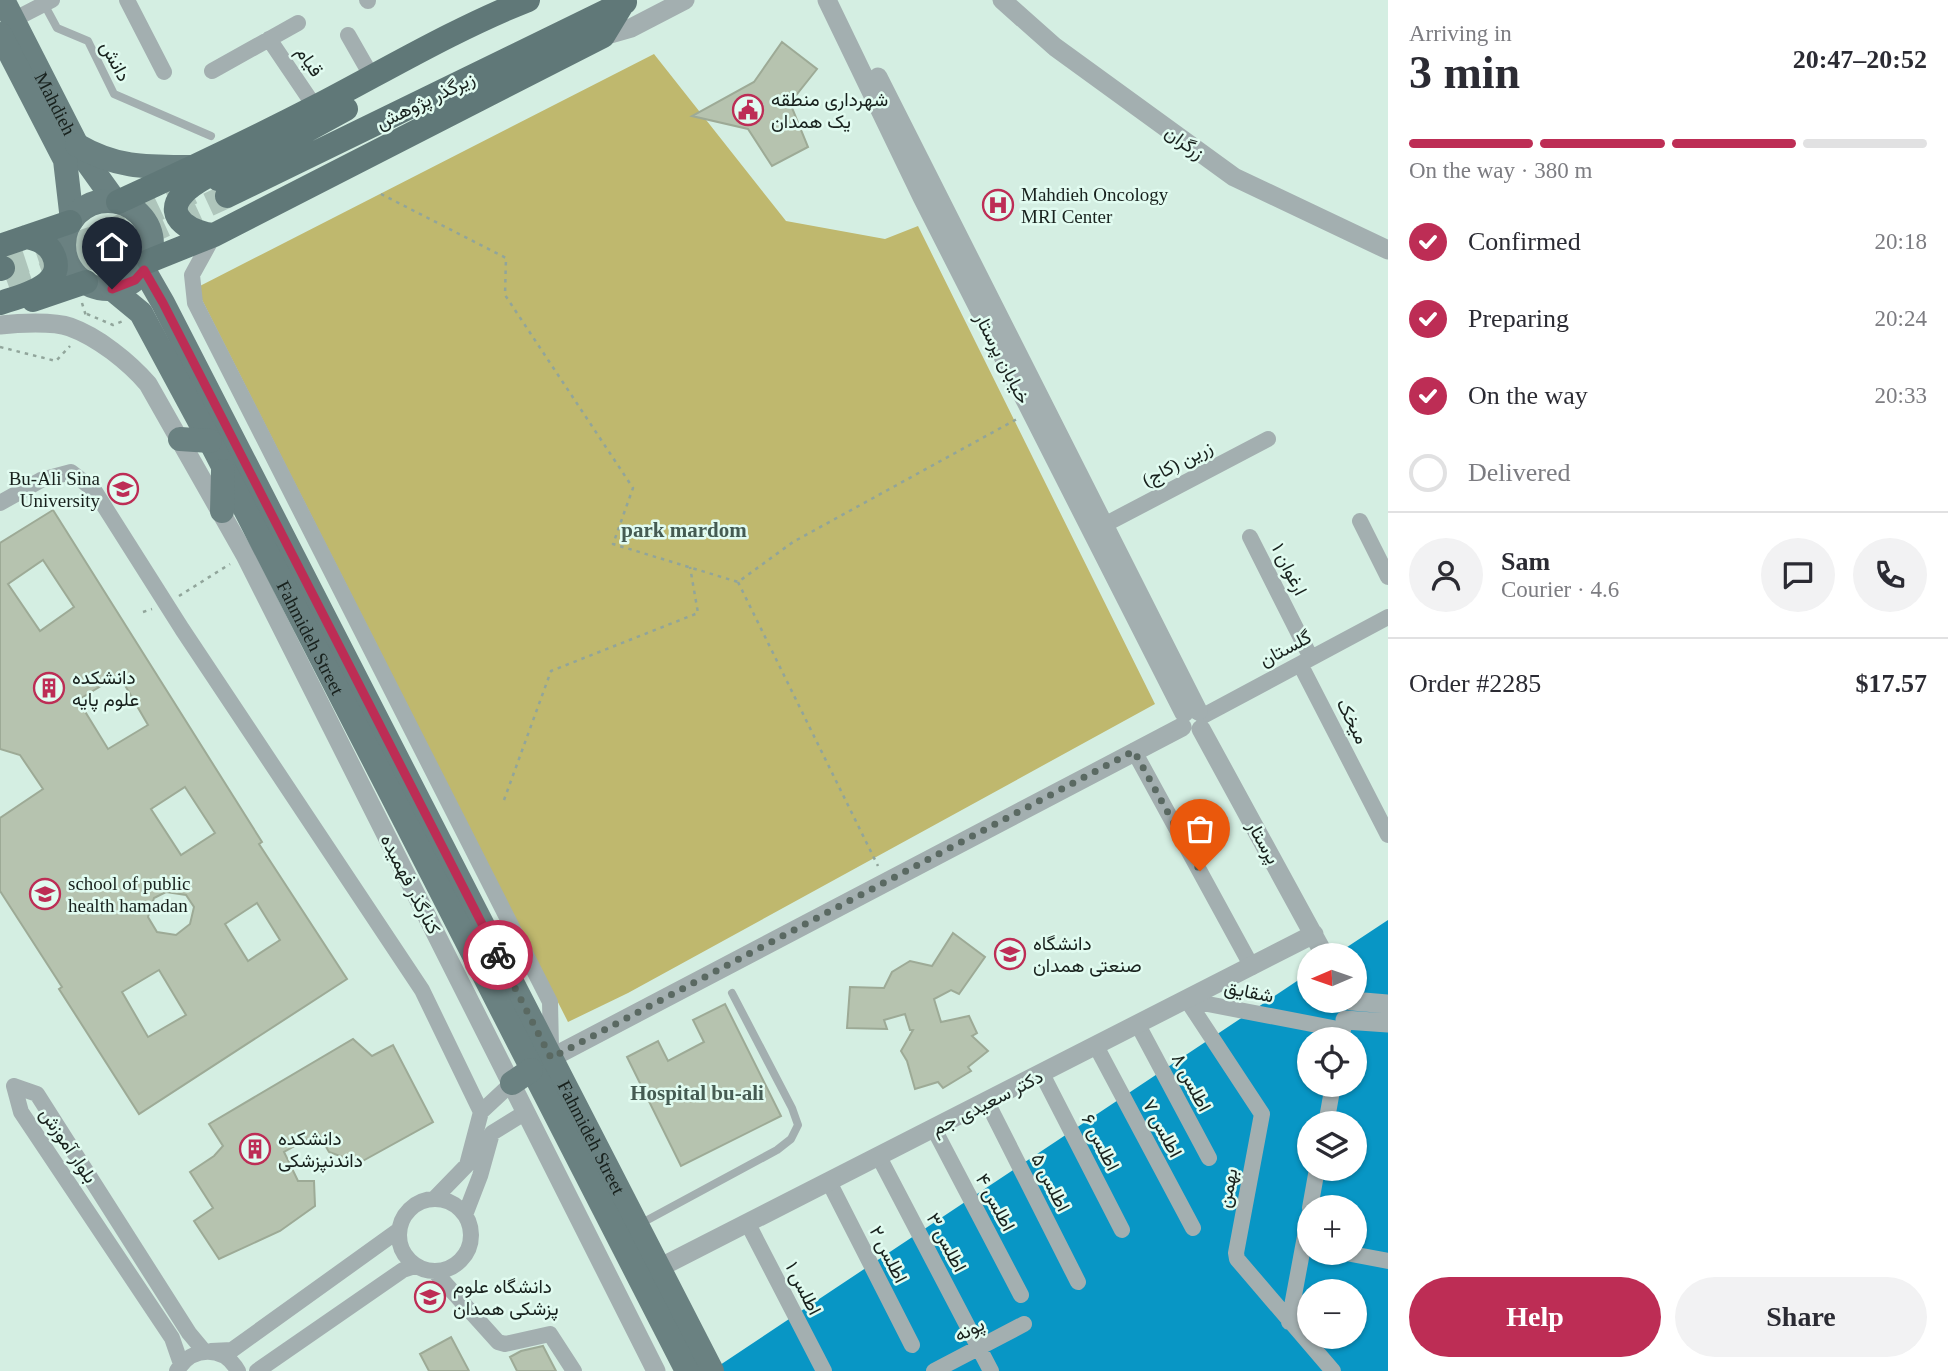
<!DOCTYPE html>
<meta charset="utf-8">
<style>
:root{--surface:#fff;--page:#f2f2f3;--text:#2b2b33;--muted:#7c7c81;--line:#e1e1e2;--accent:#bd2d55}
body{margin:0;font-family:"Times New Roman",Vazirmatn,serif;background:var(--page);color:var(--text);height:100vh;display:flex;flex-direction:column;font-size:26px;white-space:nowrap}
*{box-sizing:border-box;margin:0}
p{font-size:23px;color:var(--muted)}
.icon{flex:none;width:38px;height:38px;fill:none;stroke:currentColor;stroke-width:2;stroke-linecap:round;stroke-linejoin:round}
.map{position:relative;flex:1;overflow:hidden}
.side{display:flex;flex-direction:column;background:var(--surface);width:560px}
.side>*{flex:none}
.needle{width:46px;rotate:268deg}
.fabs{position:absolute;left:1297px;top:943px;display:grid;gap:14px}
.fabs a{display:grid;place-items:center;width:70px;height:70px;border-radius:50%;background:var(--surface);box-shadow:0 2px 5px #0004;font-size:35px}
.pin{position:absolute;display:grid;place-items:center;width:60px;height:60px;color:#fff;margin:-72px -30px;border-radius:50% 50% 50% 0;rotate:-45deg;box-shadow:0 0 7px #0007}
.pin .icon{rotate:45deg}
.courier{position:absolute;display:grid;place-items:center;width:70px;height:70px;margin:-35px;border:5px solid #bd2d55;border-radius:50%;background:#fff;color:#222;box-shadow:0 2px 9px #0007}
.summary em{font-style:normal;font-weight:700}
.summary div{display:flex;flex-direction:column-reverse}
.summary{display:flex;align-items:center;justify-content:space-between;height:119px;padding:0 21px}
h1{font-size:46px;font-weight:700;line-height:52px}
.bar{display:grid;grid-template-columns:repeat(4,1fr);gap:10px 7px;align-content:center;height:84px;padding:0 21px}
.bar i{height:9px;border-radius:5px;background:var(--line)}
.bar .on{background:var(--accent)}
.bar p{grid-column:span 4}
.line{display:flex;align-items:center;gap:18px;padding:0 21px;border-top:2px solid var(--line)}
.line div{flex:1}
.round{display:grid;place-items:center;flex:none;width:74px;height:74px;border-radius:37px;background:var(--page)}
ol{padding:0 21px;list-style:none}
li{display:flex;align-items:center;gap:21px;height:77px}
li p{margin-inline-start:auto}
li .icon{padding:7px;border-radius:50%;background:var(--accent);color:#fff;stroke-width:4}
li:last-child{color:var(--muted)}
li i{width:38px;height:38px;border:4px solid var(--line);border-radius:50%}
.button{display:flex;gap:14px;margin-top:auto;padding:14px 21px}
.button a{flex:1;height:80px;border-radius:42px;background:var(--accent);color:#fff;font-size:28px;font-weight:700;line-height:80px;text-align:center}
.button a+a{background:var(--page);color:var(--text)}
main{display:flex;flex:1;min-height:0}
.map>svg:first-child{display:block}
</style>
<main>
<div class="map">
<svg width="1388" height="1371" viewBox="0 0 1388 1371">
<rect width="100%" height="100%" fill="#d4eee2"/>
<!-- green -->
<path fill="#bfb86e" d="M 654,54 L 786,221 L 885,239 L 918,226 L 1155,704 L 628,993 L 568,1022 L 196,288 Z"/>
<!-- water -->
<path fill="#0896c5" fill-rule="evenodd" d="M 1388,920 L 1388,1371 L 711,1371 L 1309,973 L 1309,1001 L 1354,1001 L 1354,956 L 1335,955 ZM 1309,1040 L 1354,1040 L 1354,1085 L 1309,1085 ZM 1309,1124 L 1354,1124 L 1354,1169 L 1309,1169 ZM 1309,1208 L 1354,1208 L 1354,1253 L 1309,1253 ZM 1309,1292 L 1354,1292 L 1354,1337 L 1309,1337 Z"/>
<!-- building -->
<path fill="#b6c3af" stroke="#9daa96" stroke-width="2" fill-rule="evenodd" d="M 782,42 L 817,69 L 790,103 L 808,147 L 772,166 L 748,129 L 692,116 L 754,82 Z
M 53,510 L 262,842 L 259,844 L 347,979 L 139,1114 L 59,989 L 62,987 L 0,891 L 0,818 L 43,789 L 20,755 L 0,749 L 0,543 ZM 43,560 L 74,607 L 40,631 L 8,584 ZM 119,675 L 148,725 L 108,749 L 78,700 ZM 185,787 L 215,833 L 181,855 L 151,809 ZM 166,892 L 186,895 L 194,907 L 190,924 L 176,935 L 157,932 L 148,917 L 154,898 ZM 257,903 L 280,940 L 248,961 L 225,924 ZM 159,970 L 186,1015 L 148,1037 L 122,992 Z
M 953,933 L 985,957 L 959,994 L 951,990 L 934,999 L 941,1022 L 969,1016 L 977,1033 L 972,1036 L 988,1051 L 968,1067 L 971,1071 L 943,1088 L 938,1082 L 915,1089 L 907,1061 L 901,1051 L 913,1030 L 910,1030 L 905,1014 L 884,1020 L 887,1029 L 847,1028 L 850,987 L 884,988 L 892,972 L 910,961 L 932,966 Z
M 725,1004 L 781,1116 L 681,1166 L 627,1057 L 658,1041 L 668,1061 L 704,1042 L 693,1020 Z
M 353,1039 L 372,1056 L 393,1045 L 433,1122 L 359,1163 L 329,1152 L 318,1133 L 284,1152 L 298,1181 L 314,1181 L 315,1206 L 280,1231 L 219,1259 L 194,1221 L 213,1208 L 190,1172 L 214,1156 L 223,1146 L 209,1124 Z
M 451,1337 L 469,1371 L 429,1371 L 420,1354 Z
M 543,1346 L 556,1371 L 517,1371 L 510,1357 L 521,1351 Z"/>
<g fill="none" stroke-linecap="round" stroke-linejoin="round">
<!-- trunk-tunnel -->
<path stroke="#aec5bb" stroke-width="24" stroke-dasharray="24 12" stroke-linecap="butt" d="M 3,268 L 100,236 L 193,192
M 9,287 L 106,252 L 227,196"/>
<!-- path -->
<path stroke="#91a59b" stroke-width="2.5" stroke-dasharray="3.5 5" stroke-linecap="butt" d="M 381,194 L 506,258 L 505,295 L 633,488 L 613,544 L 738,582 L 793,542 L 1017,419
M 82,303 L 86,316
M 87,314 L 113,325 L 123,321
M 0,347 L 56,361 L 70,346
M 738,582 L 878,866
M 179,596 L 230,564
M 143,612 L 152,609
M 504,800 L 551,671 L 698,613 L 690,567"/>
<!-- service -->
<path stroke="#a3afb0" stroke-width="8" d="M 44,4 L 57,28 L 88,41 L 114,94 L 211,136
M 640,1224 L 777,1150 L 791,1139 L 798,1125 L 792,1108 L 732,993"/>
<!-- minor -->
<path stroke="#a3afb0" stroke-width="16" d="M 127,0 L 164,72
M 367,0 L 368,1
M 13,20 L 52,0
M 348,35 L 372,77
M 269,39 L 315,107
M 212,71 L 298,23
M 214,235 L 192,275 L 195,303 L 550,1002 L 551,1048
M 0,503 L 41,480 L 71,472 L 94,490 L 182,629 L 422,990 L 481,1112
M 1360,521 L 1388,577
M 1106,524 L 1268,439
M 1250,537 L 1311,658
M 1300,664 L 1388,835
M 1203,716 L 1388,617
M 1134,751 L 1252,967
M 1187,1000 L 1262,1114 L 1236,1253 L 1237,1259 L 1333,1371
M 1187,1000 L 1343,1030
M 1138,1025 L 1209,1158
M 1096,1046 L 1193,1228
M 1042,1074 L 1122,1230
M 14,1086 L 37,1094 L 189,1333 L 204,1351
M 14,1086 L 21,1112 L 172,1338 L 181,1364
M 987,1102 L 1078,1282
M 1326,1124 L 1333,1085
M 934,1129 L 1021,1295
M 879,1157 L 991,1371
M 829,1182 L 912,1345
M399 1235a36 36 0 1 1 72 0a36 36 0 1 1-72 0Z
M 434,1199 L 467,1165 L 481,1112 L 512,1083
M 1310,1208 L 1317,1169
M 465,1215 L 480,1176 L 492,1133 L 526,1112
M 748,1224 L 824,1371
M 1346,1253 L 1388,1261
M 434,1271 L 498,1342 L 505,1344 L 550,1334 L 574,1371
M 1289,1322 L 1309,1215
M 211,1351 L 232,1350 L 399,1230
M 177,1371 C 191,1346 224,1345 238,1371
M 257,1371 L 403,1270 L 415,1266
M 934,1371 L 1024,1324"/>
<!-- tertiary -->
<path stroke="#a3afb0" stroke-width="19" d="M 827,0 L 922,197 L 1184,713
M 1002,0 L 1055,47 L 1234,177 L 1388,250
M 603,36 L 631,28 L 685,0
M 878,77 L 1198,711
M 0,325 C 17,323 54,321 70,327 C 98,337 129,362 148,384 L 245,555 L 656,1371
M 1201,729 L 1325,956
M 1352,1001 L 1388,1004
M 1345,1020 L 1388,1023
M 551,1058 L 1182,727
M 659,1268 L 1314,934"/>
<!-- primary -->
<g stroke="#6a8181" stroke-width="24">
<path id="s1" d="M 3,0 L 82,155 L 115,201"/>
<path d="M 0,34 L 65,160 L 72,220"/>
<path d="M 77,145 C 118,169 149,167 195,167"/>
<circle cx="108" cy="245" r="44"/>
<path id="s2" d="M 144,270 L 163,303 L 712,1371"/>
<path id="s3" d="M 112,289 L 141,313 L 210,441 L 687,1371"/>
<path d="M 180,439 L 210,441"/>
<path d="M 222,511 L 223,471"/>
<path d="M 512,1083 L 531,1070"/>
</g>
<!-- trunk -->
<path stroke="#607878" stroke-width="24" d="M 218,179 L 346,109
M 227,196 L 625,2
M 118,202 C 186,171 253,139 319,105 C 388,69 455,29 528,0
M 214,235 C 195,234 162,218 182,195 C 190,184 207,177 218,170
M 0,246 L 70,222
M 149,261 L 214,235 L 603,36 L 623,3
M 0,269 L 3,268
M 33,300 L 86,282
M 0,303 C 21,296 68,286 53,254 C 48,243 38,239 26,237"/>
</g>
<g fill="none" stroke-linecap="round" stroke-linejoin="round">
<!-- done -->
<path stroke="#5a6962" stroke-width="7" stroke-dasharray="0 12.6" d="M 498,955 L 551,1058 L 1134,751 L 1200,871"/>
<!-- route -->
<path stroke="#bd2d55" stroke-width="9" d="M 112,289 L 135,280 L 144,270 L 163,303 L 498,955"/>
</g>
<!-- icons -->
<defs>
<g id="civic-ring" transform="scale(1.575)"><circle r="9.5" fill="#e1fbf0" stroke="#bd2d55" stroke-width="1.5"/><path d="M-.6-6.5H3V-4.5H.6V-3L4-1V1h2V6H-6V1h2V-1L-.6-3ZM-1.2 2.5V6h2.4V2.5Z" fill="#bd2d55"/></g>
<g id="hospital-ring" transform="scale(1.575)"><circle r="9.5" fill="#e1fbf0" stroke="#bd2d55" stroke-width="1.5"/><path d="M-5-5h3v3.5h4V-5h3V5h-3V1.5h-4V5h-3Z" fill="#bd2d55"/></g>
<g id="university-ring" transform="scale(1.575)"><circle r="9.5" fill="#e1fbf0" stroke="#bd2d55" stroke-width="1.5"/><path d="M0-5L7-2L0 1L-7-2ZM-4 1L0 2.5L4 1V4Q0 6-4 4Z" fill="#bd2d55"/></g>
<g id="building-ring" transform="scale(1.575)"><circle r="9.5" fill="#e1fbf0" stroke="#bd2d55" stroke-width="1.5"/><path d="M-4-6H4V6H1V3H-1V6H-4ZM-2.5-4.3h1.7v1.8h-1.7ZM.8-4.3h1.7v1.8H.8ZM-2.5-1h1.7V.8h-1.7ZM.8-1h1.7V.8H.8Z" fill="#bd2d55"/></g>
</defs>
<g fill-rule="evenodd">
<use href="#civic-ring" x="748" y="110"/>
<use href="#hospital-ring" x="998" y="205"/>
<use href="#university-ring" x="123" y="489"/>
<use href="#building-ring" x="49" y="688"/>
<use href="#university-ring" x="45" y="894"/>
<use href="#university-ring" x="1010" y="954"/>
<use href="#building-ring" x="255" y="1149"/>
<use href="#university-ring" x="430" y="1297"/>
</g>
<g text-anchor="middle" stroke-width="5" stroke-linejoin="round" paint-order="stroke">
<!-- street labels -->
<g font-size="19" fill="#18211d" stroke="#e1fbf0">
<text transform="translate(116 61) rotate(62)" y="7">دانش</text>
<text transform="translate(310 61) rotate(56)" y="7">قیام</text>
<text transform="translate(425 100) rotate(-26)" y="7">زیرگذر پژوهش</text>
<text dy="7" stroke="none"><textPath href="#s1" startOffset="116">Mahdieh</textPath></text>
<text transform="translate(1185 142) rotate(36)" y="7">زرگران</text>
<text transform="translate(1003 358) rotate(63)" y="7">خیابان پرستار</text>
<text transform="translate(1177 463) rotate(-28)" y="7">زرین (کاج)</text>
<text transform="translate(1290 569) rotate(63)" y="7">ارغوان ۱</text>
<text dy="7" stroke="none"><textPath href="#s3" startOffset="404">Fahmideh Street</textPath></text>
<text transform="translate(1285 648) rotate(-28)" y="7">گلستان</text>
<text transform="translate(1353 721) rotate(63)" y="7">میخک</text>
<text transform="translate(1264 842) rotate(61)" y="7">پرستار</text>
<text transform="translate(411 884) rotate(63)" y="7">کنارگذر فهمیده</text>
<text transform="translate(1249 991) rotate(11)" y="7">شقایق</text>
<text transform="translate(1192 1082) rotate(62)" y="7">اطلس ۸</text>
<text transform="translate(987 1102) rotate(-27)" y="7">دکتر سعیدی جم</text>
<text transform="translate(1163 1128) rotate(62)" y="7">اطلس ۷</text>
<text dy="7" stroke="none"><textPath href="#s2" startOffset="976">Fahmideh Street</textPath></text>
<text transform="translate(1101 1142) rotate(63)" y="7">اطلس ۶</text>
<text transform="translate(69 1145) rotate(56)" y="7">بلوار آموزش</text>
<text transform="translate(1051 1182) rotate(63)" y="7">اطلس ۵</text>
<text transform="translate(1227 1188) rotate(-79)" y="7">بهمن</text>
<text transform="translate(996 1202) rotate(62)" y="7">اطلس ۴</text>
<text transform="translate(947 1242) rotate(62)" y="7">اطلس ۳</text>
<text transform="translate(889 1254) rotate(63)" y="7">اطلس ۲</text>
<text transform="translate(804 1288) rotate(63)" y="7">اطلس ۱</text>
<text transform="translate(969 1329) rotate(-27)" y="7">پونه</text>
</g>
<!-- poi labels -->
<g font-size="19" fill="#18211d" stroke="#e1fbf0" text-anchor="start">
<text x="771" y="106">شهرداری منطقه<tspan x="771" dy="22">یک همدان</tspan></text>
<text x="1021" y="201">Mahdieh Oncology<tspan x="1021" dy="22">MRI Center</tspan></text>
<text x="100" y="485" text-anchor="end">Bu-Ali Sina<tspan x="100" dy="22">University</tspan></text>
<text x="72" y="684">دانشکده<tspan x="72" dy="22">علوم پایه</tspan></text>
<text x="68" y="890">school of public<tspan x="68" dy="22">health hamadan</tspan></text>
<text x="1033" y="950">دانشگاه<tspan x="1033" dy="22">صنعتی همدان</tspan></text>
<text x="278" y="1145">دانشکده<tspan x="278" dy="22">داندنپزشکی</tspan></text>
<text x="453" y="1293">دانشگاه علوم<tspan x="453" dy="22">پزشکی همدان</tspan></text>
</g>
<!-- neighbourhood labels -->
<g font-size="21" font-weight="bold" fill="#455b52" stroke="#e1fbf0">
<text x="684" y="537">park mardom</text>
<text x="697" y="1100">Hospital bu-ali</text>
</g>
</g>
</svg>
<div class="fabs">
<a><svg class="needle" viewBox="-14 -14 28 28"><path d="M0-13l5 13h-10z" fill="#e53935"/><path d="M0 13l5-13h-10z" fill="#7c7c81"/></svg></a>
<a><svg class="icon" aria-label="locate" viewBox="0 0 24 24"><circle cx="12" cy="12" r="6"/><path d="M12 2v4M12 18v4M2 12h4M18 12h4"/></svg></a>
<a><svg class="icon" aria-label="layers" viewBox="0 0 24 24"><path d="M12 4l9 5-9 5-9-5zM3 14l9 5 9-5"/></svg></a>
<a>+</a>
<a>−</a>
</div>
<div class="pin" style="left:1200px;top:871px;background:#ea580c"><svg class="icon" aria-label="bag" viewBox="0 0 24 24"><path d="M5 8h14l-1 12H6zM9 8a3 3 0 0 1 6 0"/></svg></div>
<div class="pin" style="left:112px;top:289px;background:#1f2937"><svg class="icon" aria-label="home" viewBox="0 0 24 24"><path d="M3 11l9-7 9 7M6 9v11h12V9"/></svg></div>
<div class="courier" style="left:498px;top:955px"><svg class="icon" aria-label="bike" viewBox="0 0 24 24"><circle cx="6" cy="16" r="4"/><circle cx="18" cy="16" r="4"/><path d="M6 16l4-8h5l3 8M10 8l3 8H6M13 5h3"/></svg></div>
</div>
<section class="side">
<div class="summary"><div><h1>3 min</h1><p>Arriving in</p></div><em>20:47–20:52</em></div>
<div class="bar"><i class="on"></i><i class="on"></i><i class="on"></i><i></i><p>On the way · 380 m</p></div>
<ol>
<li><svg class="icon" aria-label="check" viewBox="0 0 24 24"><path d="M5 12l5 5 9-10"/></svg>Confirmed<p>20:18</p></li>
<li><svg class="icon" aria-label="check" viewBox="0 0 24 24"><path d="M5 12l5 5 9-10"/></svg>Preparing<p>20:24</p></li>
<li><svg class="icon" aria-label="check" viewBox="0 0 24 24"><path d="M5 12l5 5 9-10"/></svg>On the way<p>20:33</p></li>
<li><i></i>Delivered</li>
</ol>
<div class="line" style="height:126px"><a class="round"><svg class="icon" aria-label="person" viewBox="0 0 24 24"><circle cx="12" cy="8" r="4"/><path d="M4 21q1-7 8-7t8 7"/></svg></a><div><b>Sam</b><p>Courier · 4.6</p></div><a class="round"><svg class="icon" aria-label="chat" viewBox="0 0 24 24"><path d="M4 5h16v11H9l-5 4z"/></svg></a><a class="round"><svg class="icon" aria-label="phone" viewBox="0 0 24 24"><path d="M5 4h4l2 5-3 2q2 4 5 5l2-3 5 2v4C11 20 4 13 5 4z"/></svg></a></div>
<div class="line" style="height:91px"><div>Order #2285</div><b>$17.57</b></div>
<div class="button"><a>Help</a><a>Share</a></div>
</section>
</main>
